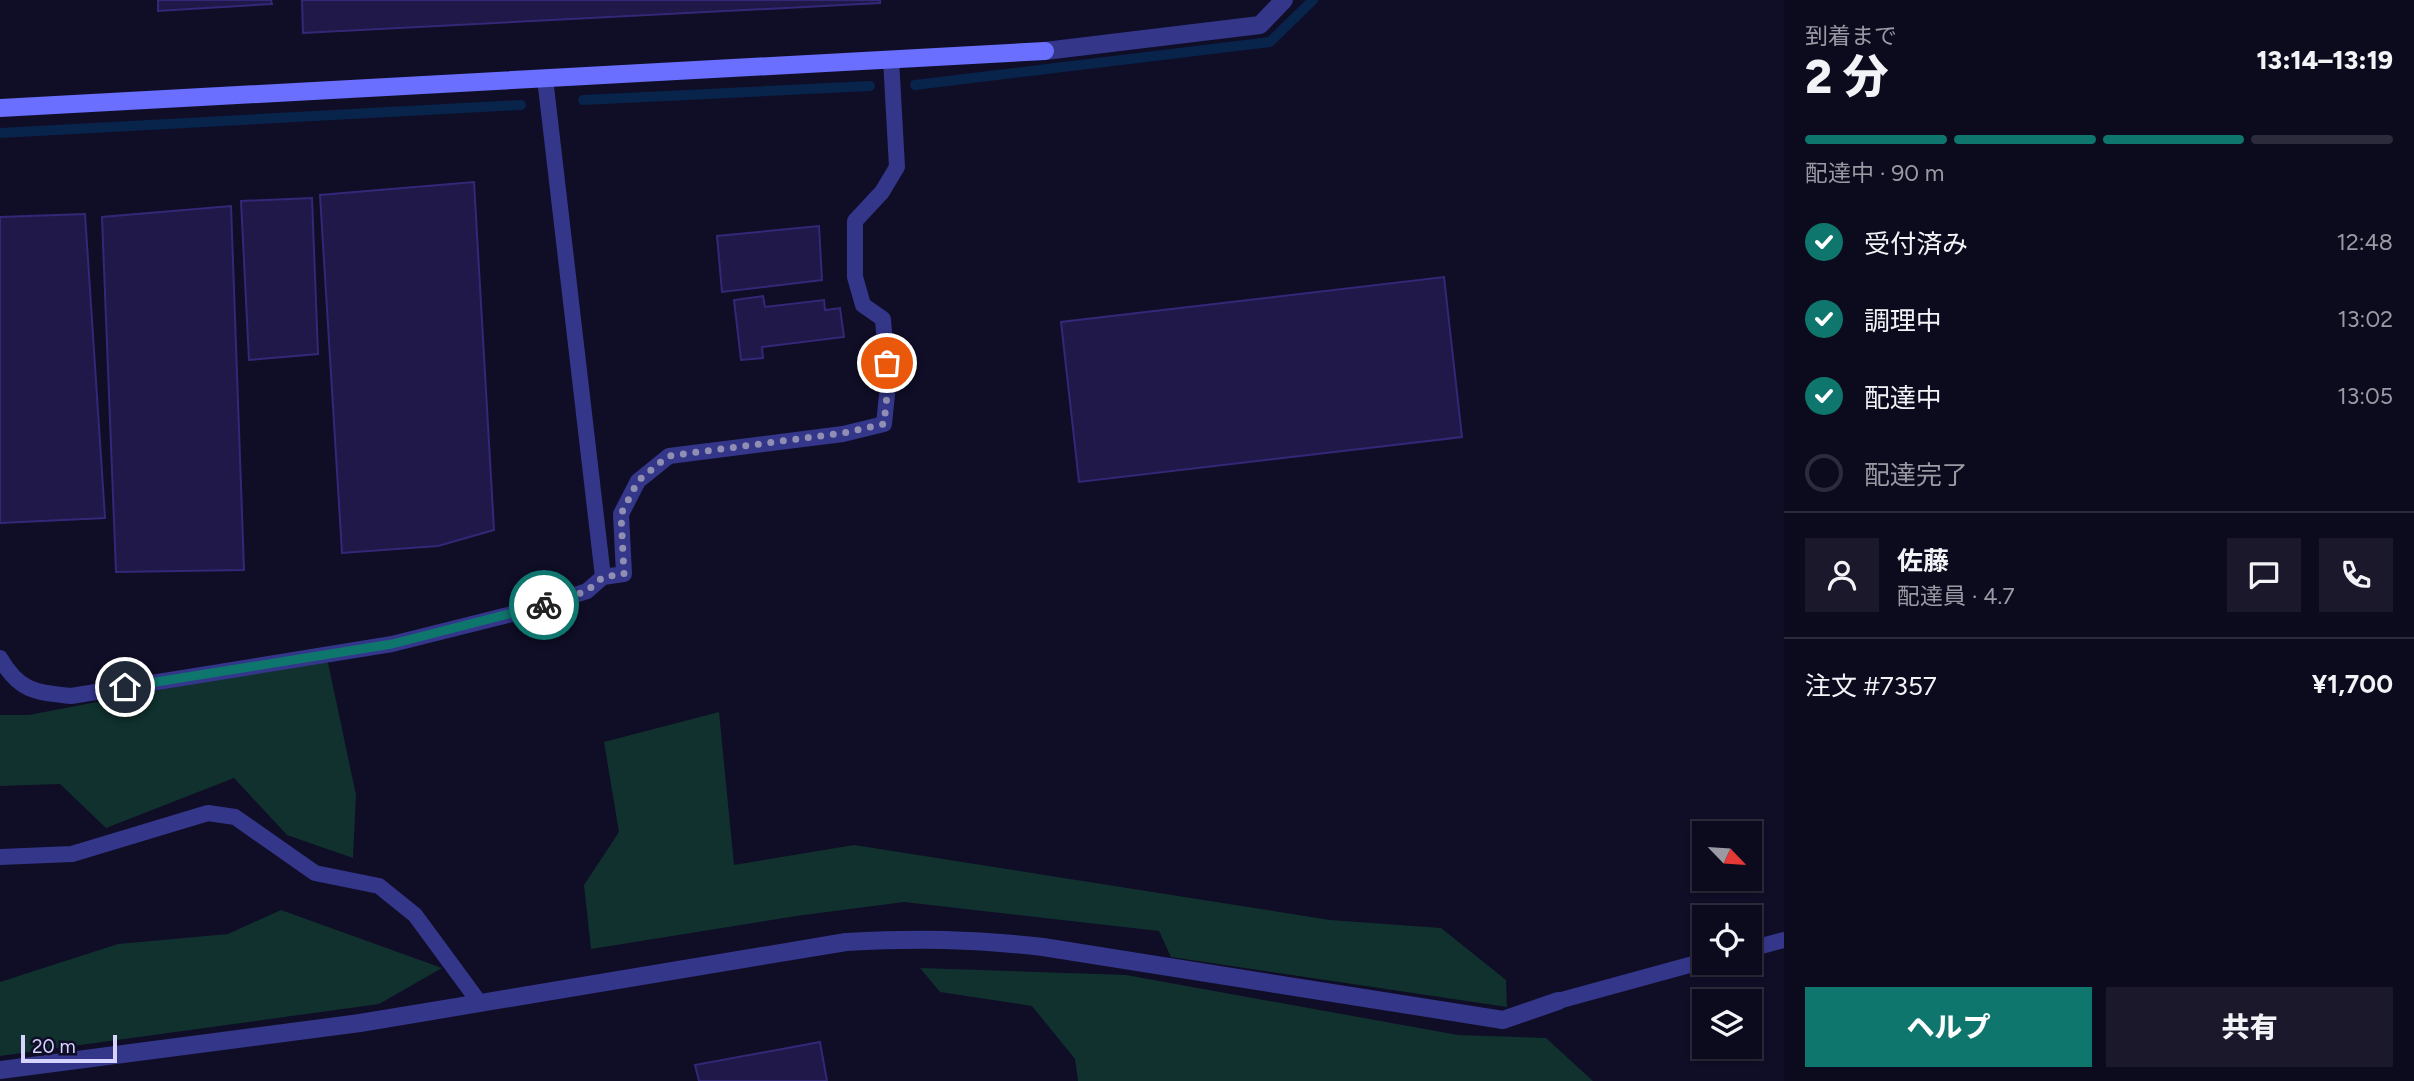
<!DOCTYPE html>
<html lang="ja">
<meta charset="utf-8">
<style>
:root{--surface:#0c0a1d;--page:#1a182a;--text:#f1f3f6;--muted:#9a9aa4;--line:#2c2b3b;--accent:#0f766e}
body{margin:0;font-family:Figtree,"Noto Sans JP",sans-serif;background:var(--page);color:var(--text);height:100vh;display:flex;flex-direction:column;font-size:26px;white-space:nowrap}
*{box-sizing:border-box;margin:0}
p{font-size:23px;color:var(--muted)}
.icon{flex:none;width:38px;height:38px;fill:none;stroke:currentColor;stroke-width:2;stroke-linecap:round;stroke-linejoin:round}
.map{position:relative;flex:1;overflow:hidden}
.side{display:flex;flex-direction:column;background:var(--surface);width:630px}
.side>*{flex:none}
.needle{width:46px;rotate:115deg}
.tools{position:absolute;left:1692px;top:821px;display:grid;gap:14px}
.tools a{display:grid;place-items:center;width:70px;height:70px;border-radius:0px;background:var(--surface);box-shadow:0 2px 5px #0004,0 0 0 2px var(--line);font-size:35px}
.scale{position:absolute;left:21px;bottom:18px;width:96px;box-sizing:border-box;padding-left:7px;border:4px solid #d6d3ff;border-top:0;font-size:19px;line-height:24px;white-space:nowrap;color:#d6d3ff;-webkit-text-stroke:5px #100d27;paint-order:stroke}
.pin{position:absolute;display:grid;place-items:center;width:60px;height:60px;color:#fff;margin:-30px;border:4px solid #fff;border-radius:50%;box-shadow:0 2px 7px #0007}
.courier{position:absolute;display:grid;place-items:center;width:70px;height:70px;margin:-35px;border:5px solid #0f766e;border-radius:50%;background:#fff;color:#222;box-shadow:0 2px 9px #0007}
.summary em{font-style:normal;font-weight:800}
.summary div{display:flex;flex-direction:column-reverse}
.summary{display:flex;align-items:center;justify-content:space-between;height:119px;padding:0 21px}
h1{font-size:46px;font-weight:800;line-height:52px}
.bar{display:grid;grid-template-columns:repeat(4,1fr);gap:10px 7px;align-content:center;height:84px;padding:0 21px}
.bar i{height:9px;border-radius:5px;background:var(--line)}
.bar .active{background:var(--accent)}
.bar p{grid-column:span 4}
.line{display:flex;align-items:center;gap:18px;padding:0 21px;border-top:2px solid var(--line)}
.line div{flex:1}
.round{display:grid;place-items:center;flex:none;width:74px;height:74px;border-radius:0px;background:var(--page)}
ol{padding:0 21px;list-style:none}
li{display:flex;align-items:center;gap:21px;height:77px}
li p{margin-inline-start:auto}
li .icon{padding:7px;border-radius:50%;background:var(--accent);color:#fff;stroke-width:4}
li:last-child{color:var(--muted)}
li i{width:38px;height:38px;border:4px solid var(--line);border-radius:50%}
.button{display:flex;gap:14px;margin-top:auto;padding:14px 21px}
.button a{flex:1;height:80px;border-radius:0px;background:var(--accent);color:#fff;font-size:28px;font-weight:800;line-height:80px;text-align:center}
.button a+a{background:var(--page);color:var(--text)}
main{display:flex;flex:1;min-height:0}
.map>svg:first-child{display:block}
</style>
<main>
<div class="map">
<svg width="1784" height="1081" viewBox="0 0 1784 1081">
<rect width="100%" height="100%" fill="#100d27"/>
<!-- green -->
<path fill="#10312e" d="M 327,658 L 356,795 L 353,858 L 287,835 L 234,778 L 106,828 L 60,784 L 0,786 L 0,715 L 29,715 Z
M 719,712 L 734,865 L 854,845 L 1330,920 L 1441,928 L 1506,980 L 1507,1007 L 1171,957 L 1159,931 L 904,902 L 796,916 L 591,949 L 584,885 L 619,832 L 604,742 Z
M 281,910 L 442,968 L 379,1004 L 0,1056 L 0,982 L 118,944 L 228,934 Z
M 920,968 L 1126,975 L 1458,1035 L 1546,1038 L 1593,1081 L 1078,1081 L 1075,1059 L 1032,1006 L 940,992 Z"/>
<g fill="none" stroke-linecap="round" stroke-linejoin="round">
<!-- stream -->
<path stroke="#08244b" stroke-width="10" d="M 915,85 L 1270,42 L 1313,0
M 583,100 L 870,86
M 0,133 L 521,105"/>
</g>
<!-- building -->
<path fill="#1f1849" stroke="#332877" stroke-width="2" d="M 158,0 L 271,0 L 272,4 L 158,11 Z
M 302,0 L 880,0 L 880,3 L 303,33 Z
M 474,182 L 494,530 L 438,546 L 342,553 L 320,195 Z
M 312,198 L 318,354 L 249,360 L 241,201 Z
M 231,206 L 244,570 L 116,572 L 102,217 Z
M 85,214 L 105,518 L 0,523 L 0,217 Z
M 819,226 L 822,280 L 722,292 L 717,236 Z
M 1444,277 L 1462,437 L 1079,482 L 1061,322 Z
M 763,296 L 765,307 L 824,300 L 825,310 L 840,308 L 844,337 L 762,347 L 763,358 L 741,360 L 734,300 Z
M 820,1042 L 827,1081 L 699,1081 L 695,1065 Z"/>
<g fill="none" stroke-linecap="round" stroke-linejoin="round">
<!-- lane -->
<path stroke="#34368a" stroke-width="16" d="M 545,78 L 603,577
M 0,658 C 20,692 35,692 71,696 L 392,644 L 524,611 L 587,591 L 603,577 L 624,574 L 621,514 L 638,481 L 669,456 L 843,434 L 884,424 L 888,385 L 883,319 L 863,305 L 855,277 L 855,221 L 882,192 L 897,167 L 891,59
M 0,857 L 72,854 L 208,813 L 235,817 L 315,873 L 379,886 L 415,915 L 479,1002
M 1750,949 L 1784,940
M 1558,1001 L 1704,961"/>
<!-- street -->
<path stroke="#34368a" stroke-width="18" d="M 1045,51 L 1260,25 L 1284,0
M 0,1070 L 360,1023 L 846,942 C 916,938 974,939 1043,947 L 1503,1020 L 1558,1001"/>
<!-- secondary -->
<path stroke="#6a6fff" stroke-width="18" d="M 0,108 L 1045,51"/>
</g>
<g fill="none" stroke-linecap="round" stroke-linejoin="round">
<!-- done -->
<path stroke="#918eb3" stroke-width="7" stroke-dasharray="0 12.6" d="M 544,605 L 587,591 L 603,577 L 624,574 L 621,514 L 638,481 L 668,456 L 843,433 L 884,424 L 888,385 L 887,363"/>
<!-- route -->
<path stroke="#0f766e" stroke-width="9" d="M 125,687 L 392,644 L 544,605"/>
</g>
</svg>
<div class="tools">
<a><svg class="needle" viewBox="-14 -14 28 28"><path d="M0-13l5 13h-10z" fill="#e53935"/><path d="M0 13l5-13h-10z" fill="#9a9aa4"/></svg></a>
<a><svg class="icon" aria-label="locate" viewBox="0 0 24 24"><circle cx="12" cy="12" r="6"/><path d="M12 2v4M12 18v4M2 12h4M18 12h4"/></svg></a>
<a><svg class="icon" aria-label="layers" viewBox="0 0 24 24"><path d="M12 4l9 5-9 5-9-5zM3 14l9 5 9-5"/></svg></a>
</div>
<div class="scale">20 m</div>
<div class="pin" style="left:887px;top:363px;background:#ea580c"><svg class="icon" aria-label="bag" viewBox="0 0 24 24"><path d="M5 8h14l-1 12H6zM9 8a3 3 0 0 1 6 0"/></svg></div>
<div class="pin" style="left:125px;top:687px;background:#1f2937"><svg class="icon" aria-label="home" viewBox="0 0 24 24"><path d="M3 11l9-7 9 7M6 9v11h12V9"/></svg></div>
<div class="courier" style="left:544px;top:605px"><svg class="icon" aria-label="bike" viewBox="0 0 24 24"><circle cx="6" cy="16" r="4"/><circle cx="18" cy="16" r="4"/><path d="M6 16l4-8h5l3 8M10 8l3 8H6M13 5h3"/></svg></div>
</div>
<section class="side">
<div class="summary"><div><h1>2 分</h1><p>到着まで</p></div><em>13:14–13:19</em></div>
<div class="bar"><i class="active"></i><i class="active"></i><i class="active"></i><i></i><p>配達中 · 90 m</p></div>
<ol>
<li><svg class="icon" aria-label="check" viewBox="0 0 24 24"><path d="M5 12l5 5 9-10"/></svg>受付済み<p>12:48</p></li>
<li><svg class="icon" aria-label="check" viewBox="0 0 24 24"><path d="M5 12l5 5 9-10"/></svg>調理中<p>13:02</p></li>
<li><svg class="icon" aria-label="check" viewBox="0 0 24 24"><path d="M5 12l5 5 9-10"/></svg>配達中<p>13:05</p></li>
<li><i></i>配達完了</li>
</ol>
<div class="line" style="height:126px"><a class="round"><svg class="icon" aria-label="person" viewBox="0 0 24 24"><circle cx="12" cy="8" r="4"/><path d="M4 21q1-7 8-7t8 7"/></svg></a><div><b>佐藤</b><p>配達員 · 4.7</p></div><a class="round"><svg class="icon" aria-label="chat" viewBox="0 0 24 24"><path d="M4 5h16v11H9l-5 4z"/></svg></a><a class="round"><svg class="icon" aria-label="phone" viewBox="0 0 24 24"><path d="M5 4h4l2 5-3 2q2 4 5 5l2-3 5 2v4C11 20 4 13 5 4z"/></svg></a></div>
<div class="line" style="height:91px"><div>注文 #7357</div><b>¥1,700</b></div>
<div class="button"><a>ヘルプ</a><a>共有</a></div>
</section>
</main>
